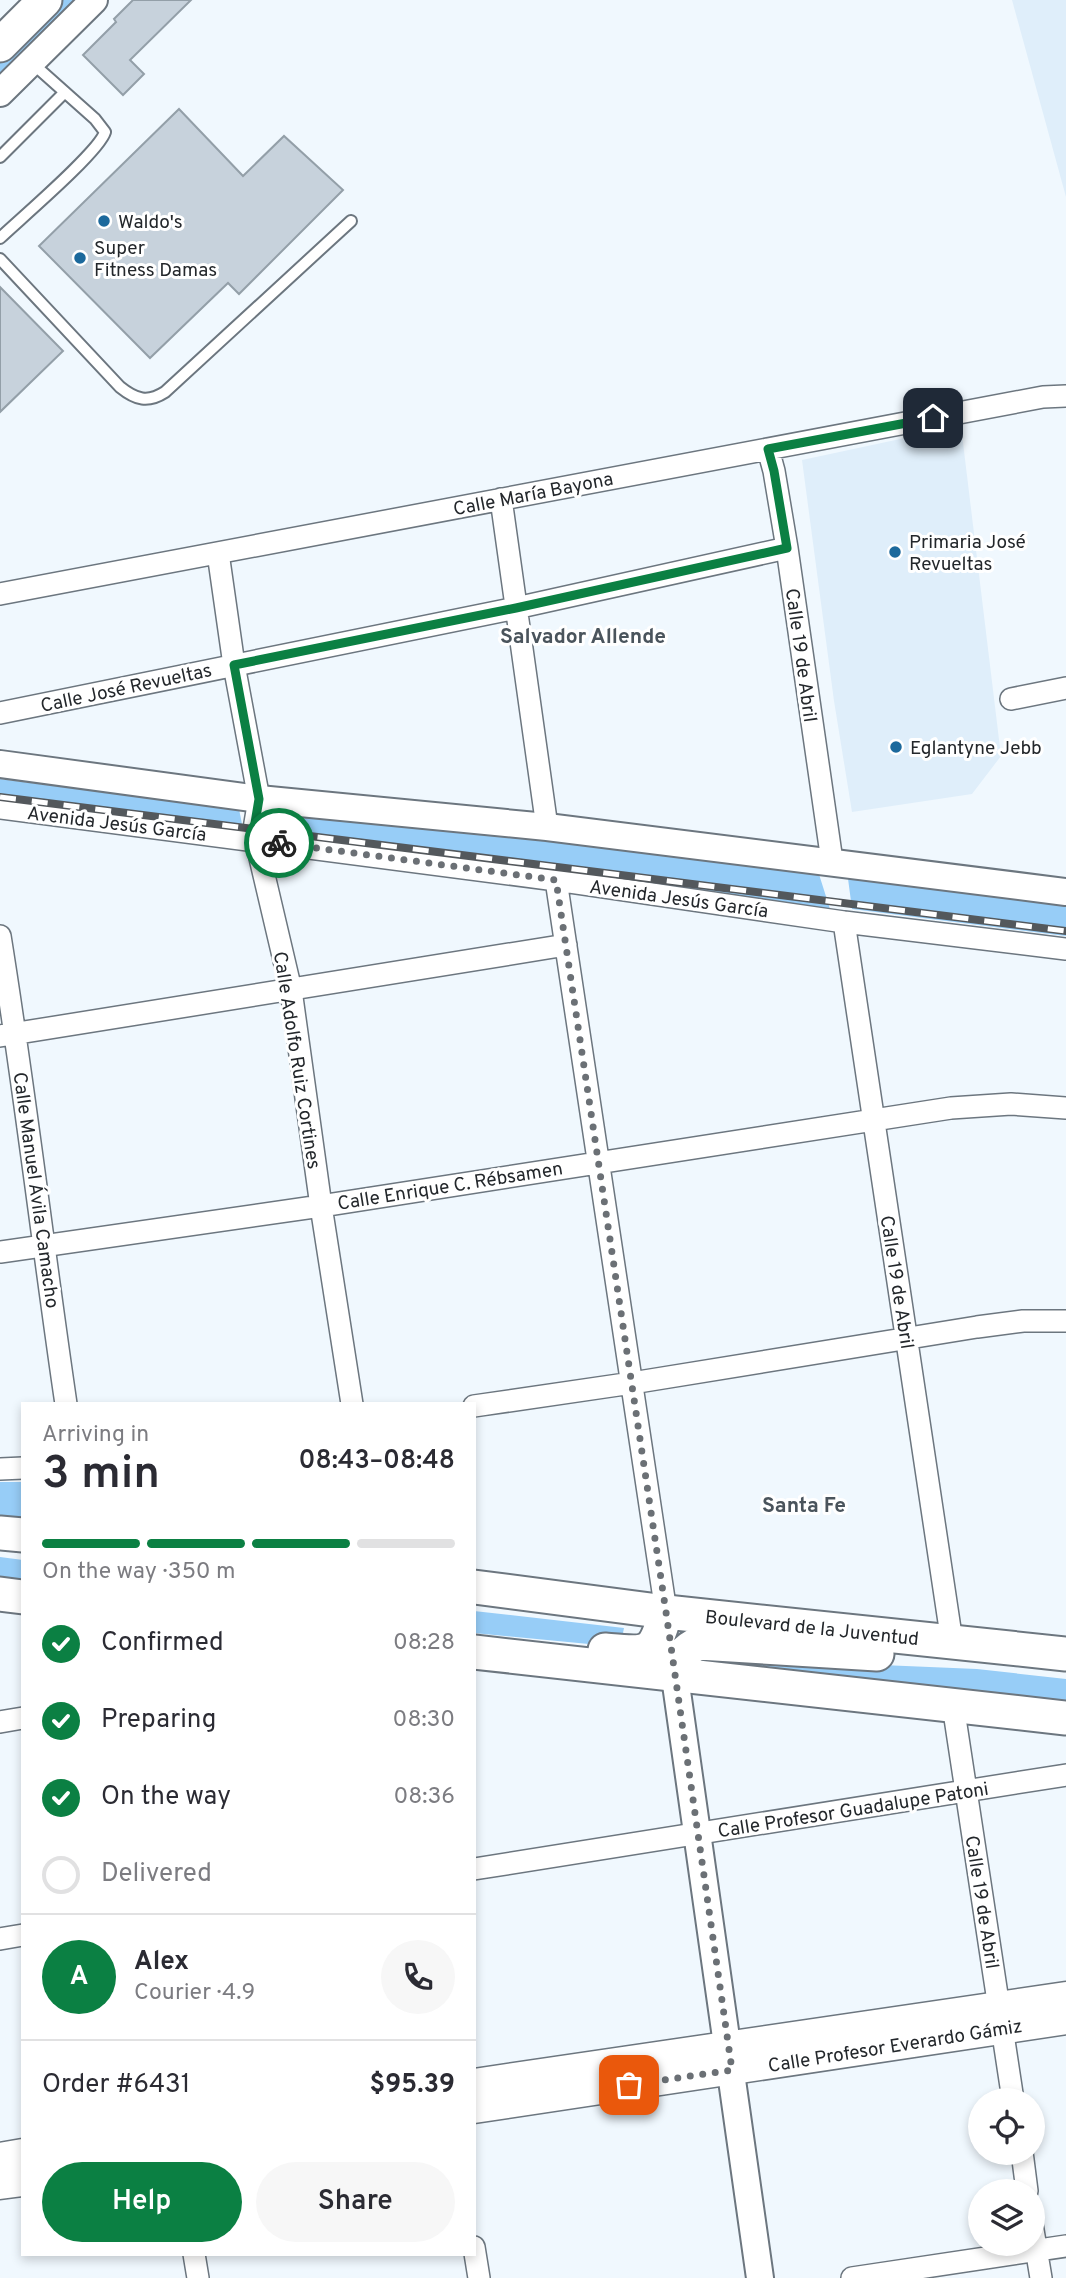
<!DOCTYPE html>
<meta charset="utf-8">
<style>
:root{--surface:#fff;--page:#f7f7f7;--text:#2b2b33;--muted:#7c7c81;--line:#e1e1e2;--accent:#0b8043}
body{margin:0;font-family:Overpass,sans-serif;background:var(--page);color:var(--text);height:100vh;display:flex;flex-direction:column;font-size:26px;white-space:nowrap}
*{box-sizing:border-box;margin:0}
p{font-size:23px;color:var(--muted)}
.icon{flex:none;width:38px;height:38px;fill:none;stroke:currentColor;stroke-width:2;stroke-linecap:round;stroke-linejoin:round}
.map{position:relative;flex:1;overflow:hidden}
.details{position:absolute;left:21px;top:1402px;width:455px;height:854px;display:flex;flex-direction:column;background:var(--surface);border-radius:0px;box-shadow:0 4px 10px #0003}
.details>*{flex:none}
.controls{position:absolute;left:968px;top:2088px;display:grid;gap:14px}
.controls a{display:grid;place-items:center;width:77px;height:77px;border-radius:50%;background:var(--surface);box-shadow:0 4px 10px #0003;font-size:35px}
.pin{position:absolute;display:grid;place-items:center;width:60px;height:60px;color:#fff;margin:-30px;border-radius:14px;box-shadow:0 4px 10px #0006}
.courier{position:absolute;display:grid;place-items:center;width:70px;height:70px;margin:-35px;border:5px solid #0b8043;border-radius:50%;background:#fff;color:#222;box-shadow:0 2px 9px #0007}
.summary em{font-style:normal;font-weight:600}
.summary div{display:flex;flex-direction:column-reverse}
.summary{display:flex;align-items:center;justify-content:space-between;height:119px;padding:0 21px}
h1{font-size:46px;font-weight:600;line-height:52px}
.bar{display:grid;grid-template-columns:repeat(4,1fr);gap:10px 7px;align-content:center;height:84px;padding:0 21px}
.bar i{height:9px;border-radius:5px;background:var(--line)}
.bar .active{background:var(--accent)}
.bar p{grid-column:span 4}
.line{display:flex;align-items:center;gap:18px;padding:0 21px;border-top:2px solid var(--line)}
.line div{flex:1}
.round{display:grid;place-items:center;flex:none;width:74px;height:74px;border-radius:37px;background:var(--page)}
ol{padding:0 21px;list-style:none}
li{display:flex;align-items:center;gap:21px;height:77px}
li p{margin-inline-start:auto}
li .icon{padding:7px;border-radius:50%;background:var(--accent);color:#fff;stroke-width:4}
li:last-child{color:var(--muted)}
li i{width:38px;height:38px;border:4px solid var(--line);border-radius:50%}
.button{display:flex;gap:14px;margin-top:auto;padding:14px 21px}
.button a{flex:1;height:80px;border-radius:42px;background:var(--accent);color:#fff;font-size:28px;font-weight:600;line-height:80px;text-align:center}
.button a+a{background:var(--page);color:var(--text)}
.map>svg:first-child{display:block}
</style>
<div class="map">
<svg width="1066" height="2278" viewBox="0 0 1066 2278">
<rect width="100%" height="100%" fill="#f0f8fe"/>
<!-- built -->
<path fill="#dfeefa" d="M 1012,0 L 1066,0 L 1066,197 Z
M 961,426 L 1001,756 L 972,794 L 852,812 L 834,701 L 802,460 Z"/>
<!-- green -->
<path fill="#97cdf7" d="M 58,0 L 74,0 L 0,73 L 0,58 Z
M 0,779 L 239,809 L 243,829 L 0,798 Z
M 289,812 L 817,868 L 830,909 L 284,832 Z
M 847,871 L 1066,899 L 1066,936 L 852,909 Z
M 0,1482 L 23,1482 L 23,1522 L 0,1520 Z
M 0,1557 L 23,1560 L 23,1585 L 0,1582 Z
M 474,1611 L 624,1628 L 620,1647 L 474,1633 Z
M 709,1649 L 858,1664 L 977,1669 L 1066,1679 L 1066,1709 L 708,1669 Z"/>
<!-- building -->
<path fill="#c7d2dc" stroke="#939fa8" stroke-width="2" d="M 133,0 L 191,0 L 130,60 L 144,74 L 123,95 L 83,55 L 116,22 L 114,19 Z
M 179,109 L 243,176 L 284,136 L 343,190 L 239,294 L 228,283 L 150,358 L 39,246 Z
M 0,287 L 63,351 L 0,412 Z"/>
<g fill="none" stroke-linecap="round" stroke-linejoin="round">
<!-- service casing -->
<g stroke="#6c767f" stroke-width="14">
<path id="service" d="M 0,157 L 64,93
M 0,238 C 20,219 99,152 105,132 L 95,119 L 31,62
M 0,259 L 120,387 C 136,400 148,403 165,392 L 351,221"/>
</g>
<!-- minor casing -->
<g stroke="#6c767f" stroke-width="24">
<path id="minor" d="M 768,449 L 774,471 L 787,548 L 832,861
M 501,499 L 547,827
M 218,553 L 234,665 L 259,799 L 254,829 L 256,841 L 291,990 L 321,1206 L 352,1404
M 0,594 L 1043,397 L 1066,396
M 1011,699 L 1066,688
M 0,713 L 516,608 L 787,548
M 0,808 L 556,880 L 844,922 L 1066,949
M 556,880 L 666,1612
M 844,922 L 952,1642
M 0,936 C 25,1091 43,1248 66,1404
M 0,1036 L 566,945
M 0,1252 L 321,1206 L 951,1108 L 1011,1104 L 1066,1108
M 474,1406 L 632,1383 L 977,1327 L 1023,1321 L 1066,1321
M 0,1469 L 23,1468
M 953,1705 L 1013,2100
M 0,1722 L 23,1718
M 474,1869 L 1066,1775
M 0,1939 L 23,1935
M 1022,2152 L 1027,2191
M 1032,2224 L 1041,2278
M 474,2247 L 479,2278
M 194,2254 L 198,2278
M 852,2278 L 1066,2246"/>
</g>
<!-- tertiary casing -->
<g stroke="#6c767f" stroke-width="30">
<path id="tertiary" d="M 0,93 L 94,0
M 0,764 L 259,799 L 547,827 L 1066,892
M 672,1656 L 760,2278"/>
</g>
<!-- secondary casing -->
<g stroke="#6c767f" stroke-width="33">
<path id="secondary" d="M 474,2084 L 1066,1997
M 474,2108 L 1066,2019
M 0,2158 L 23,2154
M 0,2184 L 23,2181"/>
</g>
<!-- primary casing -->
<g stroke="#6c767f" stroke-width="37">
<path id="primary" d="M 0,45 L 45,0
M 0,1533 L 23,1535
M 474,1587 L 666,1612 L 1066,1654
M 0,1594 L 23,1597
M 605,1650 C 650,1654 653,1656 666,1612
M 474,1652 L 1066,1718
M 675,1676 C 681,1659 681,1651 699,1643 L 877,1654"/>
</g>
<!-- service -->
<use href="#service" stroke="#fff" stroke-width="10"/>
<!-- minor -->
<use href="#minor" stroke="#fff" stroke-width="21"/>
<!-- tertiary -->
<use href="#tertiary" stroke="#fff" stroke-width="26"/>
<!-- secondary -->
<use href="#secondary" stroke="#fff" stroke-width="30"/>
<!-- primary -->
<use href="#primary" stroke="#fff" stroke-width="33"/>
<!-- rail casing -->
<g stroke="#53585c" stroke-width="8">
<path id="rail" d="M 0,797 L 1066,931"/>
</g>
<!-- rail -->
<use href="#rail" stroke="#fff" stroke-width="5" stroke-dasharray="16" stroke-linecap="butt"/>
</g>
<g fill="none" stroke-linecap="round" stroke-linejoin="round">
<!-- done -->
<path stroke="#6b7075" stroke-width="7" stroke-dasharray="0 12.6" d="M 279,843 L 556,880 L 666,1612 L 732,2070 L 629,2085"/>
<!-- route -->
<path stroke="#0b8043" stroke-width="9" d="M 279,843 L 256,841 L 254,829 L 259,799 L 234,665 L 516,608 L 787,548 L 774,471 L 768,449 L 933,418"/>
</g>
<!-- markers -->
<g fill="#1c699c" stroke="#fff" stroke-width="2.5">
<circle cx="104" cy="221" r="7"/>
<circle cx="80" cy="258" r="7"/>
<circle cx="895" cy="552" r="7"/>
<circle cx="896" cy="747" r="7"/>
</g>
<g text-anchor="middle" stroke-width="6" stroke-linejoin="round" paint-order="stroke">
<!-- poi labels -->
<g font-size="19" fill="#23272b" stroke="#fff" text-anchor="start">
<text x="118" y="228">Waldo's</text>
<text x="94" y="254">Super<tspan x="94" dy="22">Fitness Damas</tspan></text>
<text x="909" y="548">Primaria José<tspan x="909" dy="22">Revueltas</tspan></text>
<text x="910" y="754">Eglantyne Jebb</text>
</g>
<!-- street labels -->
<g font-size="19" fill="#23272b" stroke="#fff">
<text transform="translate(533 493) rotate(-11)" y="7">Calle María Bayona</text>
<text transform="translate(802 655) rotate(82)" y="7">Calle 19 de Abril</text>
<text transform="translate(126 687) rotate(-12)" y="7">Calle José Revueltas</text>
<text transform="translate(117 823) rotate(7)" y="7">Avenida Jesús García</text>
<text transform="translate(679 898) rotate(8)" y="7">Avenida Jesús García</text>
<text transform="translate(298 1060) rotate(81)" y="7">Calle Adolfo Ruiz Cortines</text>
<text transform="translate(450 1185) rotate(-9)" y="7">Calle Enrique C. Rébsamen</text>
<text transform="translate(37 1190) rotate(82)" y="7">Calle Manuel Ávila Camacho</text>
<text transform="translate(898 1282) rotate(81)" y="7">Calle 19 de Abril</text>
<text transform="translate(812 1627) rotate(6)" y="7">Boulevard de la Juventud</text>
<text transform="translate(853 1809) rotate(-9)" y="7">Calle Profesor Guadalupe Patoni</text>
<text transform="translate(983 1902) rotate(81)" y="7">Calle 19 de Abril</text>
<text transform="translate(895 2045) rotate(-9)" y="7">Calle Profesor Everardo Gámiz</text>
</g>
<!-- neighbourhood labels -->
<g font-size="21" font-weight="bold" fill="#4a545c" stroke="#fff">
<text x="583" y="643">Salvador Allende</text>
<text x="804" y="1512">Santa Fe</text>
</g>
</g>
</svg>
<div class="controls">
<a><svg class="icon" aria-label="locate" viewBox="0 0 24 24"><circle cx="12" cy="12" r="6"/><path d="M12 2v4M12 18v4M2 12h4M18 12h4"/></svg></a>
<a><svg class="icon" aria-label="layers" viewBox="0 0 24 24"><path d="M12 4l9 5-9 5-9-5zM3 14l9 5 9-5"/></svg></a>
</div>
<div class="pin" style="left:629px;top:2085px;background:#ea580c"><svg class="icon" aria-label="bag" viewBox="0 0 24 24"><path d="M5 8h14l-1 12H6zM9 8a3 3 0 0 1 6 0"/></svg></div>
<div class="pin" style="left:933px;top:418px;background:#1f2937"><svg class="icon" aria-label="home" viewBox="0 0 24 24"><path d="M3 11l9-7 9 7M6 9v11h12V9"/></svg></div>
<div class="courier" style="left:279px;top:843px"><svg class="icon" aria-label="bike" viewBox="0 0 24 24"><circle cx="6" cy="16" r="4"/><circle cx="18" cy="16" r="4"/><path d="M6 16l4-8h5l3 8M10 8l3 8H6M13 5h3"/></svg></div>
<section class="details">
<div class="summary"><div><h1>3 min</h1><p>Arriving in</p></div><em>08:43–08:48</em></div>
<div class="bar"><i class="active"></i><i class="active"></i><i class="active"></i><i></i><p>On the way · 350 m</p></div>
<ol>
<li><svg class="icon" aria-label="check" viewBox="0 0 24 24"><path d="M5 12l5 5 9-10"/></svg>Confirmed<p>08:28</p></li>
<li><svg class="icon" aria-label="check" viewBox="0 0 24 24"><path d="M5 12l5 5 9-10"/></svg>Preparing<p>08:30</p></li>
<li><svg class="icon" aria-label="check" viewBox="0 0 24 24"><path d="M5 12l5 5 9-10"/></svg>On the way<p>08:36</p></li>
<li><i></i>Delivered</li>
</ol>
<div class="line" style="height:126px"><b class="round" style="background:var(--accent);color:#fff">A</b><div><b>Alex</b><p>Courier · 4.9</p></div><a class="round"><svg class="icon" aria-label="phone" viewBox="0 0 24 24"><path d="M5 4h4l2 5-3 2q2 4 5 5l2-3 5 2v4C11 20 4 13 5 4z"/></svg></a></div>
<div class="line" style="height:91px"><div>Order #6431</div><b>$95.39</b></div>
<div class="button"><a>Help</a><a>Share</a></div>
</section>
</div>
